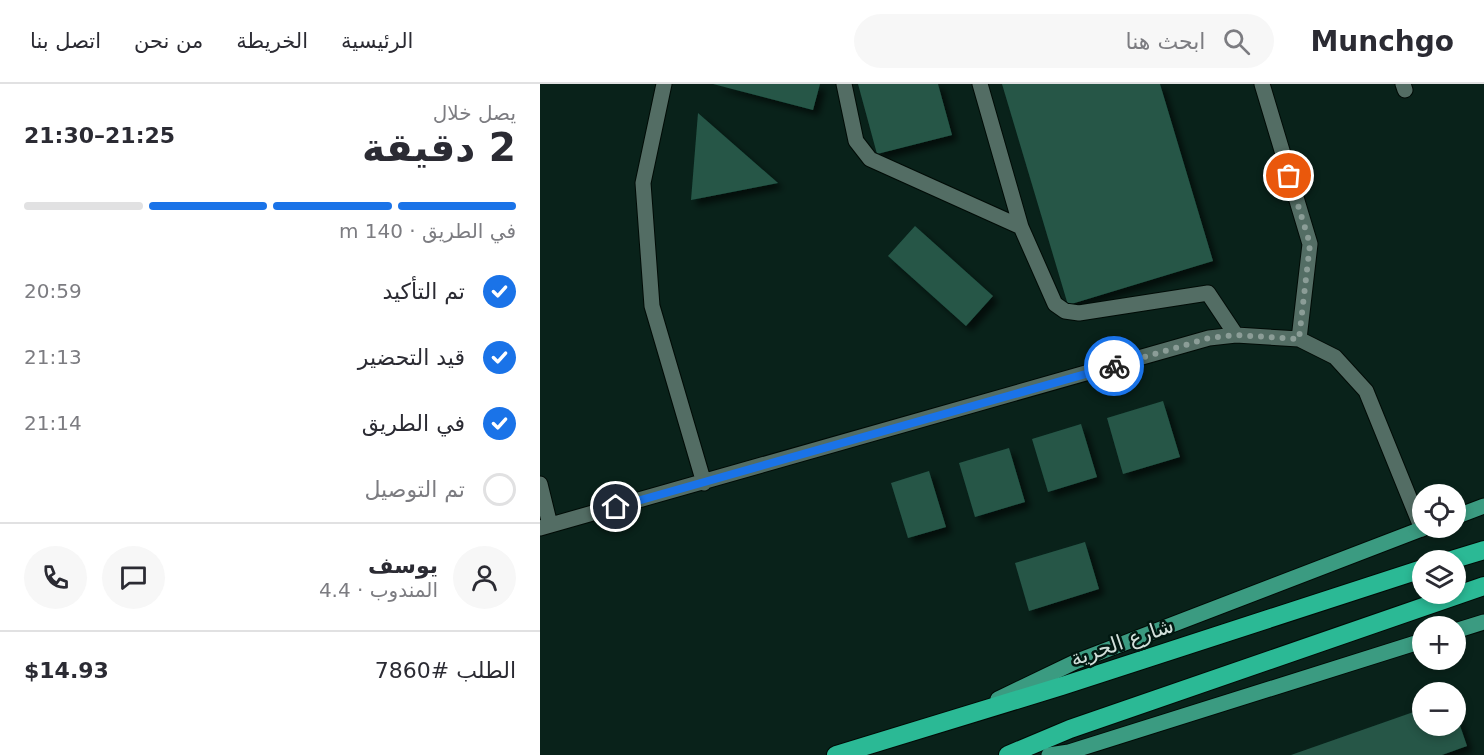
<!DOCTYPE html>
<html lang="ar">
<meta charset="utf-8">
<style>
:root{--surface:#fff;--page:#f7f7f7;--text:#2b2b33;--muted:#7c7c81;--line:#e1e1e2;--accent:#1a73e8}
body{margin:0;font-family:"DejaVu Sans",Vazirmatn,sans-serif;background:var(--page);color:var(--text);direction:rtl;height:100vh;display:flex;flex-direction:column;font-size:22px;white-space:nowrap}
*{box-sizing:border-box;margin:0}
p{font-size:20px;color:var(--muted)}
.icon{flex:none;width:33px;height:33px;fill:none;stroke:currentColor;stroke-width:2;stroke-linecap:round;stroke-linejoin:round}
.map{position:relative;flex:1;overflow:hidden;direction:ltr}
.sheet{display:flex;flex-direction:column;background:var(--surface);width:540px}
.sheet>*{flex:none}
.fabs{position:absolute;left:872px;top:400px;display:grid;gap:12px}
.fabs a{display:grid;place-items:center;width:54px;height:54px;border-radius:50%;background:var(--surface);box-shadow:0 3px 9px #0003;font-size:30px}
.pin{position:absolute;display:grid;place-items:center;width:51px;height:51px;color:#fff;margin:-26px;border:3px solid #fff;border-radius:50%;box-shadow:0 2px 6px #0007}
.courier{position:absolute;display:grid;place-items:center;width:60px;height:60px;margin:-30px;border:4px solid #1a73e8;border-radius:50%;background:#fff;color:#222;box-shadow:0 2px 8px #0007}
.summary em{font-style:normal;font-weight:700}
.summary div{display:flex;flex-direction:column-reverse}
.summary{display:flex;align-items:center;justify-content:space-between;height:102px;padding:0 24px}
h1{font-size:39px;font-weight:700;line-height:45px}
.bar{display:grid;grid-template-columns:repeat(4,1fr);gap:9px 6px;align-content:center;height:72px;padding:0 24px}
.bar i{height:8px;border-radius:4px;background:var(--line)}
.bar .selected{background:var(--accent)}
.bar p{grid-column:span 4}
.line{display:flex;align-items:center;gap:15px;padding:0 24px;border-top:2px solid var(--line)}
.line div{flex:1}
.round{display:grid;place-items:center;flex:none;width:63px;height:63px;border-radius:32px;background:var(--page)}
ol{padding:0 24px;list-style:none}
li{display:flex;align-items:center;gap:18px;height:66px}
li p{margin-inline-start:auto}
li .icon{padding:6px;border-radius:50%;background:var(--accent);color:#fff;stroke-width:4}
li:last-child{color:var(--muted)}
li i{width:33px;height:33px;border:3px solid var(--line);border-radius:50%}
header{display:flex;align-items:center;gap:36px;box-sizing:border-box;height:84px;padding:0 30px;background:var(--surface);border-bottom:2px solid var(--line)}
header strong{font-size:28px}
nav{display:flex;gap:33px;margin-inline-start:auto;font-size:21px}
.search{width:420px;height:54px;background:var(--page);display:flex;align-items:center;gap:15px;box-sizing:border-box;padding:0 21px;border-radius:33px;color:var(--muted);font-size:22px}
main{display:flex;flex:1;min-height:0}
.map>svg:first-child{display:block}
</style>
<header>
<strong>Munchgo</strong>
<div class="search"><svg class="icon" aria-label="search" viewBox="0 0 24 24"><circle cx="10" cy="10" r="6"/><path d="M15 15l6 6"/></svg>ابحث هنا</div>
<nav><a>الرئيسية</a><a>الخريطة</a><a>من نحن</a><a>اتصل بنا</a></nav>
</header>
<main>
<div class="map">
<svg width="944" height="671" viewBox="0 0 944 671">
<defs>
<filter id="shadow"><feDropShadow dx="5.5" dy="5.5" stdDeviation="3" flood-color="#0009"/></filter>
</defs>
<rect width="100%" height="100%" fill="#09221a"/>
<!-- building -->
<path fill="#255647" filter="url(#shadow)" d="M 173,0 L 280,0 L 273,26 Z
M 318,0 L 398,0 L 412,51 L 337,70 Z
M 462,0 L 620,0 L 673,177 L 528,221 Z
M 158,29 L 238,99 L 151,116 Z
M 375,142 L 453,212 L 426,242 L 348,172 Z
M 623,317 L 640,373 L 583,390 L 567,334 Z
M 541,340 L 557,393 L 508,408 L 492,355 Z
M 469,364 L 485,418 L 435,433 L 419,379 Z
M 389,387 L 406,443 L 368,454 L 351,399 Z
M 545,458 L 559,505 L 489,527 L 475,479 Z
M 882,625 L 882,642 L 915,642 L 915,627 L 927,662 L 902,671 L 751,671 Z"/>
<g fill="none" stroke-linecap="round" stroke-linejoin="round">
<!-- minor casing -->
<g stroke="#000b06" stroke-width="17">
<path id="minor" d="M 124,0 L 103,99 L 112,222 L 164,399
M 304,0 L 316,57 L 330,75 L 481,143
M 440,0 L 481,143 L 515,220 L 525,227 L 539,229 L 668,209 L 696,251
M 722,0 L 770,160 L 759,255
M 863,0 L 865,6
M 0,400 L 10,441
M 0,444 L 669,254 L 696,251 L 759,255 L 795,273 L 826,307 L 882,445"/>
</g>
<!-- major casing -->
<g stroke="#000b06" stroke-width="17">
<path id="major" d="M 915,433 L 944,422
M 915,547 L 944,538
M 458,615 L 535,578 L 884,444
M 509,671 L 529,668 L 882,557"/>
</g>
<!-- highway casing -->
<g stroke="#000b06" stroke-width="20">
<path id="highway" d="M 908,477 L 944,466
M 296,671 L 522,602 L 882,485
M 468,671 L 530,645 L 944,502"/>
</g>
<!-- minor -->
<use href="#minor" stroke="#536d64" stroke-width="15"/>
<!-- major -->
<use href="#major" stroke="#3b9b81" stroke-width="15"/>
<!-- highway -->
<use href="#highway" stroke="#2bb995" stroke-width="18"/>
</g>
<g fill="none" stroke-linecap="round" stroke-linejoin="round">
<!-- done -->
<path stroke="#8b9d97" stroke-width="6" stroke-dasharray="0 10.8" d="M 574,282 L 669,254 L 696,251 L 759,255 L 770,160 L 749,92"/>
<!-- route -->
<path stroke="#1a73e8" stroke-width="8" d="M 76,423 L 574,282"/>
</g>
<g text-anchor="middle" stroke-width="5" stroke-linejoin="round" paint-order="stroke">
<!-- street labels -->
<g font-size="21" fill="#d1dfda" stroke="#011811">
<text transform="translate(582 558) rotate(-19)" y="7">شارع الحرية</text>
</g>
</g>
</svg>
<div class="fabs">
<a><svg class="icon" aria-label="locate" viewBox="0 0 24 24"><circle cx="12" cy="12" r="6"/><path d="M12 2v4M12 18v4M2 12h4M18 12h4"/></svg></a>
<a><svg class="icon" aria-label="layers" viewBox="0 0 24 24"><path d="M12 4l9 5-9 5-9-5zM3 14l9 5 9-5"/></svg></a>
<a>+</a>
<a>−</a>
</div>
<div class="pin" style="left:749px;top:92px;background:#ea580c"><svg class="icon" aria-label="bag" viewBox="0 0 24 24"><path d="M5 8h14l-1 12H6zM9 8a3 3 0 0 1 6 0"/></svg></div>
<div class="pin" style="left:76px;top:423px;background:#1f2937"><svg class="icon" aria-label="home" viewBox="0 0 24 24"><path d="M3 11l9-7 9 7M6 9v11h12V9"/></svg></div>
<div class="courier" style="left:574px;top:282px"><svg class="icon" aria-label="bike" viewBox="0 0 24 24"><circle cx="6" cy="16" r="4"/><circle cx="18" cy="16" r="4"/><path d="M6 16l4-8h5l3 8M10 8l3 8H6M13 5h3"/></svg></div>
</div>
<section class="sheet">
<div class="summary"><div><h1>2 دقيقة</h1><p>يصل خلال</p></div><em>21:25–21:30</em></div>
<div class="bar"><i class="selected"></i><i class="selected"></i><i class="selected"></i><i></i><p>في الطريق · 140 m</p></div>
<ol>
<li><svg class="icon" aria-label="check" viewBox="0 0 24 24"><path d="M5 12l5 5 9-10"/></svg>تم التأكيد<p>20:59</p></li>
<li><svg class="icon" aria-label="check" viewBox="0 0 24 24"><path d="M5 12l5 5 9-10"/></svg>قيد التحضير<p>21:13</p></li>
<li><svg class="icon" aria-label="check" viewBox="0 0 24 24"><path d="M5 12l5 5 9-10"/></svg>في الطريق<p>21:14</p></li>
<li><i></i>تم التوصيل</li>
</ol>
<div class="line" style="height:108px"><a class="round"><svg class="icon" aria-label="person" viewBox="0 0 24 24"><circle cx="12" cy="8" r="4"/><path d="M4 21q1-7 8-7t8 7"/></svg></a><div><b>يوسف</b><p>المندوب · 4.4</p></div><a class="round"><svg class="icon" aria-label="chat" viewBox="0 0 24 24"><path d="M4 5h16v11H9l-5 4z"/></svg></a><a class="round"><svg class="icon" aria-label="phone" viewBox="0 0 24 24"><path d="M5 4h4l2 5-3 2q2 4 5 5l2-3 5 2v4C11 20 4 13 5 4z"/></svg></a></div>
<div class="line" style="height:78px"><div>الطلب #7860</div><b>$14.93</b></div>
</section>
</main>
